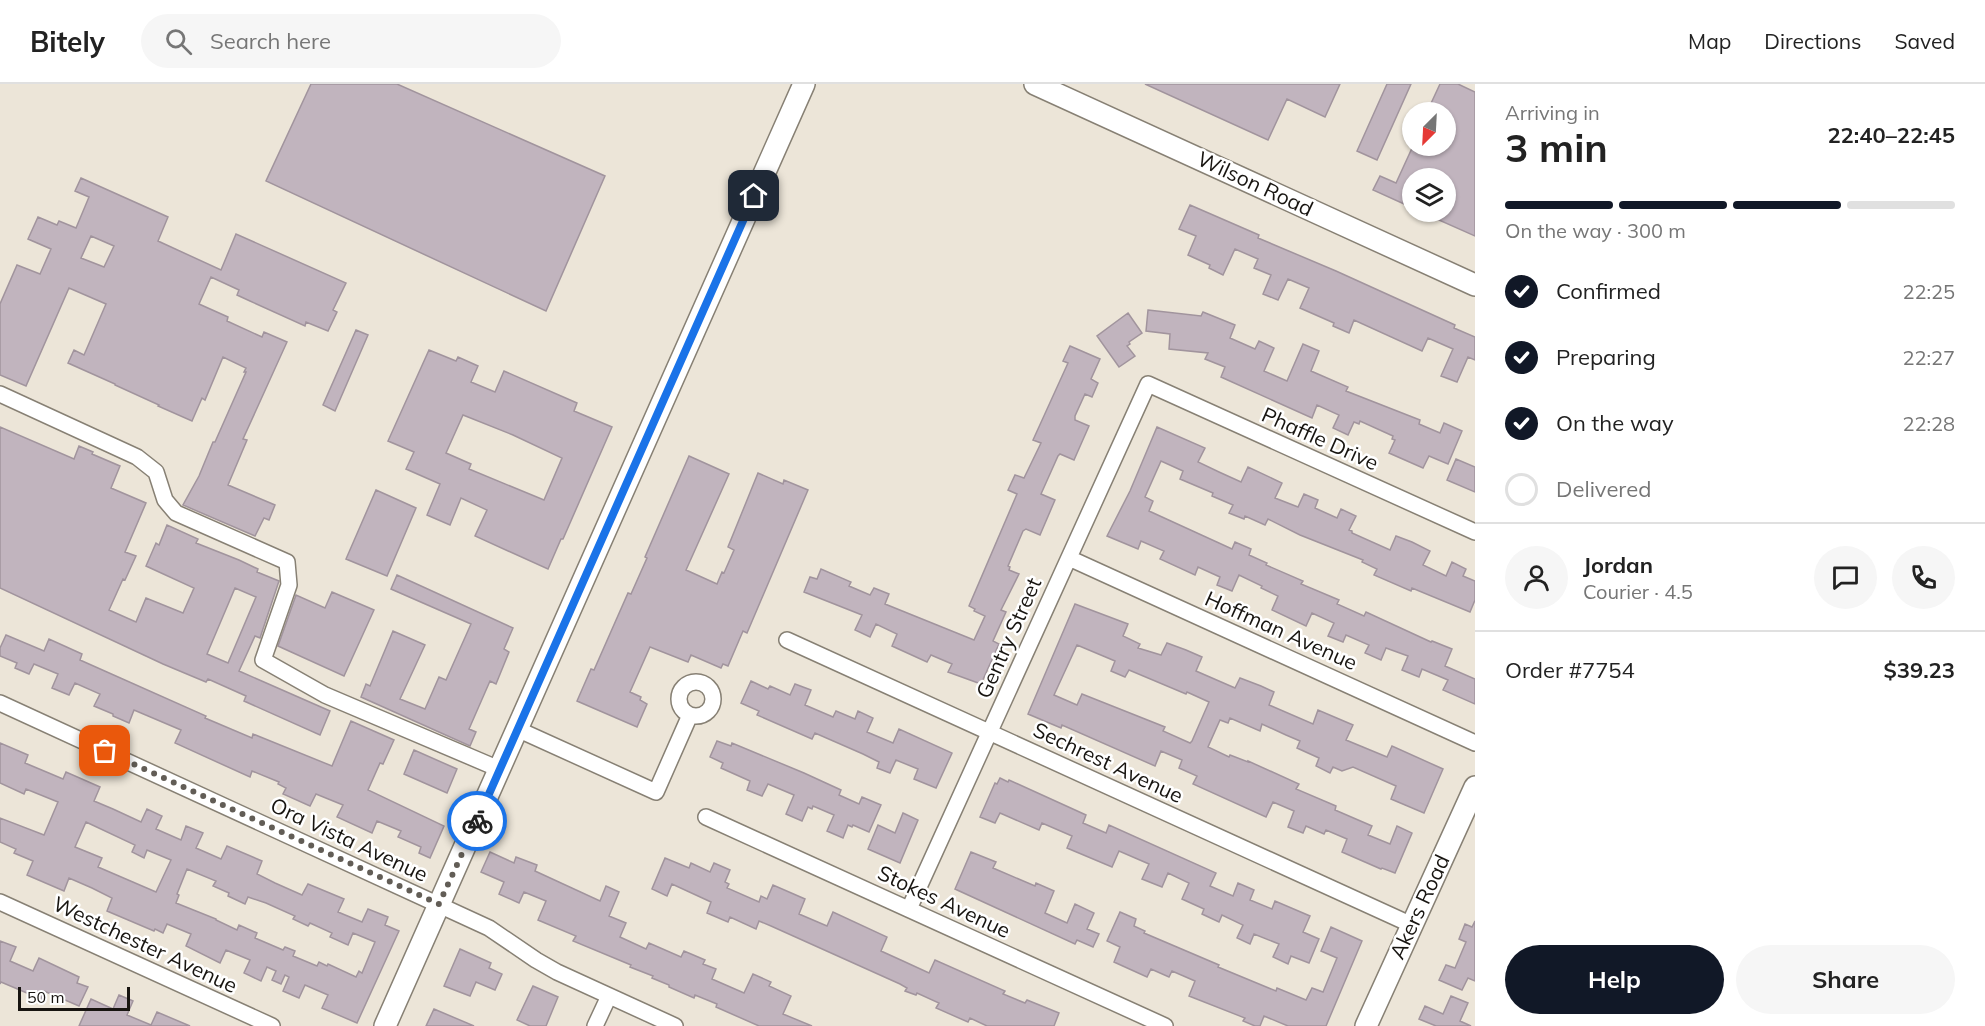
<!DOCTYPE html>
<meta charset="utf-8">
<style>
:root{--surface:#fff;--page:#f6f6f6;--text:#222;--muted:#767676;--line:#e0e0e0;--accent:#111827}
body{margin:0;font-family:Mulish,sans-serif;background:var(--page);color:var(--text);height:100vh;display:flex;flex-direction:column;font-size:22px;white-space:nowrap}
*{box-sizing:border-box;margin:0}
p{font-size:20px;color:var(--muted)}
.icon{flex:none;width:33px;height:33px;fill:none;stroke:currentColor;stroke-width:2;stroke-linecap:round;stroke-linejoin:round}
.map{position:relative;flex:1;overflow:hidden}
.sheet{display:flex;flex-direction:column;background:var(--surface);width:510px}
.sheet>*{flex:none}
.needle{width:39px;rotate:204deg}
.controls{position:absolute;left:1402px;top:18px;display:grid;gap:12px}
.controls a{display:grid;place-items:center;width:54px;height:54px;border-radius:50%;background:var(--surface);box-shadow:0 2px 4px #0004;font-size:30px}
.scale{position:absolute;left:18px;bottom:15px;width:112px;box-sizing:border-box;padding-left:6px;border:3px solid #171410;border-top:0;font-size:16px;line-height:21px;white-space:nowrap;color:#171410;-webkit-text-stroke:4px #fff;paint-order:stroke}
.pin{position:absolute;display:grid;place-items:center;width:51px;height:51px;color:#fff;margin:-26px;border-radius:12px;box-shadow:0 3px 9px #0006}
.courier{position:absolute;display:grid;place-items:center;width:60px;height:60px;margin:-30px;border:4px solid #1a73e8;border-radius:50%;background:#fff;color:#222;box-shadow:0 2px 8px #0007}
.summary em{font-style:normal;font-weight:700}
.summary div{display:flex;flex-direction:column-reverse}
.summary{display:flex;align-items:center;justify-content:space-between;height:102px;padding:0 30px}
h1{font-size:39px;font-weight:700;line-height:45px}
.bar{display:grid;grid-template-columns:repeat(4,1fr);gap:9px 6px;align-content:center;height:72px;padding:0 30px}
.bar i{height:8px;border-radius:4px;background:var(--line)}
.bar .active{background:var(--accent)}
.bar p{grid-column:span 4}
.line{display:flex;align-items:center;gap:15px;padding:0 30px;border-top:2px solid var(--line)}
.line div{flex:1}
.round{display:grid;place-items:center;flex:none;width:63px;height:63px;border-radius:32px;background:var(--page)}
ol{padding:0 30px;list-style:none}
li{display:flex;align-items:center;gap:18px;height:66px}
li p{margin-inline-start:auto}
li .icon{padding:6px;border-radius:50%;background:var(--accent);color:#fff;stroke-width:4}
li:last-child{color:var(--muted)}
li i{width:33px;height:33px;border:3px solid var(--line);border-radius:50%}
.primary-button{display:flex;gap:12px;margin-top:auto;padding:12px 30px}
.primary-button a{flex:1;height:69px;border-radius:36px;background:var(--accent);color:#fff;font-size:24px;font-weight:700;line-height:69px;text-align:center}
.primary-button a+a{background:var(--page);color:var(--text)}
header{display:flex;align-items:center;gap:36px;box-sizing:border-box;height:84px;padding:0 30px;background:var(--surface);border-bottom:2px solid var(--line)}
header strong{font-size:28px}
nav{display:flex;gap:33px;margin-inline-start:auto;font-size:21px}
.search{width:420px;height:54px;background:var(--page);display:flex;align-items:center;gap:15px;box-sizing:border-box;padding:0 21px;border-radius:33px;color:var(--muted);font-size:22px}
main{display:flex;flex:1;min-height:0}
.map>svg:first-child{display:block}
</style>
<header>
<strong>Bitely</strong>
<div class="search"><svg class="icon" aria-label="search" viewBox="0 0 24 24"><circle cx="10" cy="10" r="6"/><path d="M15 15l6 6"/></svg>Search here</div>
<nav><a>Map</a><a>Directions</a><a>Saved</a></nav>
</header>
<main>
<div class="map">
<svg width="1475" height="942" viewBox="0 0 1475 942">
<rect width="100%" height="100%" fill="#ece5d8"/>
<!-- building -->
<path fill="#c1b4be" stroke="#a1949d" stroke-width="1.5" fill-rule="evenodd" d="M 311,0 L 397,0 L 605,92 L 546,227 L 266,97 Z
M 1145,0 L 1340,0 L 1325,33 L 1287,15 L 1268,56 Z
M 1387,0 L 1411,0 L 1377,76 L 1357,67 Z
M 1440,0 L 1458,0 L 1475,8 L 1475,152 L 1421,128 L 1446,128 L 1446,94 L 1413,94 L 1413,124 L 1373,106 L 1380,92 L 1396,99 L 1413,62 L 1446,62 L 1446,28 L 1427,28 Z
M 81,94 L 168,133 L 158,157 L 221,186 L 236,150 L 346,199 L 333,226 L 337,228 L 328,247 L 306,238 L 305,242 L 250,217 L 237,211 L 239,206 L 211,193 L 199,220 L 228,233 L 227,237 L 262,253 L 264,248 L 287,258 L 243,355 L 247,356 L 228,401 L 275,421 L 269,436 L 264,434 L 255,452 L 183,421 L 199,392 L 213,358 L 215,358 L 246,288 L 244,288 L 246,284 L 223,273 L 205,316 L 202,314 L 192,337 L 158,322 L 159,321 L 115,301 L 115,300 L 68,279 L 74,266 L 84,271 L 106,220 L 69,204 L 26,302 L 0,291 L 0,220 L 17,181 L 40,190 L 51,165 L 28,155 L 38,133 L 57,141 L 59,137 L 76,144 L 89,113 L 75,107 ZM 91,152 L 114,162 L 104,183 L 81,174 Z
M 1190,121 L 1259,151 L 1258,154 L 1336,187 L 1455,241 L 1454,244 L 1475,253 L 1475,276 L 1468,273 L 1457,298 L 1441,292 L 1453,265 L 1428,254 L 1422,267 L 1354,236 L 1349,249 L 1333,242 L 1334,239 L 1300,224 L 1309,204 L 1288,195 L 1278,216 L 1263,210 L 1271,191 L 1254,184 L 1258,175 L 1235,165 L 1223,191 L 1209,184 L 1210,181 L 1188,171 L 1196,152 L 1179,145 Z
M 1148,226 L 1201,232 L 1203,228 L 1235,241 L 1230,254 L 1255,265 L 1259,257 L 1274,264 L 1264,287 L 1287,297 L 1303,260 L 1319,267 L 1311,287 L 1348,303 L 1346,307 L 1420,336 L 1419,340 L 1440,349 L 1444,339 L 1462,347 L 1448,380 L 1429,372 L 1423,384 L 1389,369 L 1395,356 L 1392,355 L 1393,352 L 1360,337 L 1359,340 L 1354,338 L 1348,351 L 1333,344 L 1339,331 L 1317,321 L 1312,334 L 1221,293 L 1225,283 L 1205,275 L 1208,269 L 1169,265 L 1170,250 L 1146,247 Z
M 1128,229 L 1142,249 L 1129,258 L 1130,260 L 1127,262 L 1135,272 L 1119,283 L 1097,252 Z
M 356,246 L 368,251 L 335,327 L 323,321 Z
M 1070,262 L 1100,275 L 1091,295 L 1098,299 L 1092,313 L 1085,310 L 1075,332 L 1075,336 L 1089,342 L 1074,376 L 1060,370 L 1058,372 L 1041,410 L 1055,416 L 1040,451 L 1026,445 L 1023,447 L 1008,482 L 1010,483 L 1009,486 L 1019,490 L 1001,526 L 1006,528 L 993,557 L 999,560 L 981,600 L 948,588 L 952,580 L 931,571 L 927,578 L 892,562 L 897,550 L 876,540 L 870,553 L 855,546 L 862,531 L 804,508 L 810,493 L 817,495 L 821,485 L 851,498 L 849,502 L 870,511 L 874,504 L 889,510 L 885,520 L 974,556 L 985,532 L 974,527 L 975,525 L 969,522 L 1017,410 L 1008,406 L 1015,391 L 1024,394 L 1041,359 L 1033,356 L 1068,279 L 1063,277 Z
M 429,266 L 456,277 L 458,273 L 478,282 L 471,298 L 495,308 L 504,287 L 577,319 L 574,327 L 612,343 L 563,455 L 561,455 L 548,485 L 475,452 L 487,426 L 461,414 L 450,441 L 427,431 L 440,400 L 406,385 L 414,368 L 388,357 ZM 463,331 L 513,351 L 562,374 L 544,416 L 469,385 L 471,380 L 446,369 Z
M 0,343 L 74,375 L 79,362 L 93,368 L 92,370 L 120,382 L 111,404 L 146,419 L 125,468 L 136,472 L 125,496 L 123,495 L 109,526 L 136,538 L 146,514 L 183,529 L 194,504 L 146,482 L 156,459 L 159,461 L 167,441 L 198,455 L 196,459 L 239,476 L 258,485 L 257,488 L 279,497 L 260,554 L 255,552 L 239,587 L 330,627 L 320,651 L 244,617 L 246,612 L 208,595 L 206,598 L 163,580 L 0,504 ZM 235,504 L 256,513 L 228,579 L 207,570 Z
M 1157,343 L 1205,364 L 1198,378 L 1219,388 L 1241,398 L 1248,383 L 1282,399 L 1275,414 L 1298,423 L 1304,410 L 1318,416 L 1315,424 L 1337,434 L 1341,425 L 1356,432 L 1349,446 L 1352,447 L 1352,449 L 1390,466 L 1396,452 L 1412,458 L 1430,467 L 1423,481 L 1446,492 L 1452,478 L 1466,485 L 1463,492 L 1475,497 L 1475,516 L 1470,528 L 1412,504 L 1411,507 L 1374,491 L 1377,485 L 1362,478 L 1363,476 L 1300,451 L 1268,435 L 1265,441 L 1245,432 L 1244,435 L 1229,429 L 1233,421 L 1212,412 L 1213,409 L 1180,395 L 1183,387 L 1161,377 L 1145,413 L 1153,417 L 1149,427 L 1232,465 L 1235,458 L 1251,465 L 1249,471 L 1267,479 L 1266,481 L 1303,497 L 1301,500 L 1339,516 L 1337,520 L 1364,532 L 1366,528 L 1431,558 L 1432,557 L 1452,565 L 1445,582 L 1475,595 L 1475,620 L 1443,606 L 1448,596 L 1422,585 L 1419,593 L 1402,586 L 1408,572 L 1386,564 L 1381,576 L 1365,569 L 1369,561 L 1346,551 L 1343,558 L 1328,552 L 1334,539 L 1312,529 L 1306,542 L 1272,526 L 1278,512 L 1261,504 L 1262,502 L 1239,491 L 1232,507 L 1217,501 L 1220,493 L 1198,483 L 1195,491 L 1160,475 L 1164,467 L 1141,457 L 1138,465 L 1107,452 L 1130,407 Z
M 689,372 L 729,390 L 686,486 L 717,500 L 722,488 L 724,489 L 734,466 L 728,463 L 758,389 L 783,400 L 784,396 L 808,406 L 747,549 L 743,547 L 728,582 L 723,580 L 721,584 L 691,571 L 688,578 L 650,563 L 630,608 L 641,613 L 640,616 L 647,620 L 637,643 L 577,617 L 591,585 L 594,586 L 628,509 L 631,510 L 647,474 L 645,473 Z
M 1456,375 L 1475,383 L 1475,408 L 1447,396 Z
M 376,406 L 416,424 L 387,492 L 346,475 Z
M 397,491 L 513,544 L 504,565 L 509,568 L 496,600 L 490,597 L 469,645 L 476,648 L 470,662 L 361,613 L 366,600 L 370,602 L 393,547 L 425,561 L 400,615 L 425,625 L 439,593 L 446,596 L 471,540 L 391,505 Z
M 332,508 L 374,526 L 344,592 L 278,562 L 296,511 L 325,524 Z
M 1075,520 L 1128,540 L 1123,552 L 1140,560 L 1138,564 L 1161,571 L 1167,559 L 1186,566 L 1202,573 L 1196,587 L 1235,604 L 1240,594 L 1261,602 L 1274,608 L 1269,621 L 1313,640 L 1318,626 L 1353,641 L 1346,656 L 1387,673 L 1392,662 L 1443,685 L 1424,729 L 1391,715 L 1396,702 L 1353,683 L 1342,687 L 1333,683 L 1330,689 L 1316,682 L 1319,674 L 1297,664 L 1300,657 L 1286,651 L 1262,640 L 1260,647 L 1230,634 L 1228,639 L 1220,636 L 1208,663 L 1229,673 L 1230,671 L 1248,678 L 1248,677 L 1299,700 L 1296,705 L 1336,722 L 1335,726 L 1372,742 L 1368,751 L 1390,760 L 1397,742 L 1412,749 L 1395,789 L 1382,784 L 1381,785 L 1342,768 L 1347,755 L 1326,746 L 1324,750 L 1306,742 L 1303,749 L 1288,743 L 1294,727 L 1273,718 L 1266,733 L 1193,700 L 1197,692 L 1179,684 L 1182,676 L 1161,667 L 1155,682 L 1062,641 L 1061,644 L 1028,630 ZM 1077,561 L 1115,577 L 1111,587 L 1125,593 L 1129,586 L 1186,610 L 1187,608 L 1209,618 L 1192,657 L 1190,659 L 1163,647 L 1165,643 L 1082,610 L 1077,621 L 1054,611 Z
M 6,551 L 44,567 L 49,555 L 82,570 L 80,576 L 206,632 L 205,634 L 252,654 L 253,650 L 332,682 L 351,637 L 394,656 L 383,680 L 380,679 L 368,706 L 444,742 L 430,774 L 419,769 L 421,763 L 398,753 L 401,747 L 377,737 L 372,749 L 337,733 L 343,721 L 316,710 L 310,722 L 283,710 L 286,704 L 278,700 L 279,698 L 252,687 L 250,693 L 175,659 L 181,646 L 134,626 L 129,639 L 113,632 L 113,630 L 94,622 L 100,610 L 75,599 L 69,611 L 52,604 L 58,590 L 34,580 L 29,590 L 15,584 L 17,579 L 0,572 L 0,564 Z
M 751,597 L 768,605 L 770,602 L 790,611 L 795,600 L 811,606 L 805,621 L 833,633 L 836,627 L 855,635 L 858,627 L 873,634 L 867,648 L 893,659 L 899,645 L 952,669 L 936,704 L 914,695 L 918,685 L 896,676 L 890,689 L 877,684 L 879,678 L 863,670 L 815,649 L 812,655 L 757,631 L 759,627 L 741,619 Z
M 717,657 L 731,662 L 732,659 L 804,689 L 841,706 L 839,711 L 859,720 L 862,713 L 881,721 L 869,748 L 853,741 L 852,743 L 848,741 L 843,754 L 827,747 L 834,731 L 813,722 L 812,725 L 808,723 L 802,737 L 786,730 L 794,711 L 768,700 L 762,712 L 747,706 L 750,697 L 721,684 L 723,679 L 710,673 Z
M 0,659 L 28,671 L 25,679 L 63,695 L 66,688 L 100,703 L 94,717 L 113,725 L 141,738 L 147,725 L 162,732 L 156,745 L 181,756 L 186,742 L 203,749 L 196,764 L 221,775 L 227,762 L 262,777 L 257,790 L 275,799 L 302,811 L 308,800 L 344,815 L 338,828 L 362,838 L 368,825 L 388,833 L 385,841 L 399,847 L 357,939 L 322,924 L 328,911 L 305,901 L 299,914 L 283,907 L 289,893 L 285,891 L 281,900 L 272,896 L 276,887 L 267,883 L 261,897 L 244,889 L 250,876 L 226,866 L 220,879 L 186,862 L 191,850 L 167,840 L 163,849 L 155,845 L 154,847 L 107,827 L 112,814 L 92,804 L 69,794 L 64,807 L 27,791 L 33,777 L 14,769 L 16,765 L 0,758 L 0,734 L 44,751 L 58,718 L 26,705 L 24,710 L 0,699 ZM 86,738 L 135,761 L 132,768 L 144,774 L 147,766 L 171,776 L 156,808 L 98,783 L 102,774 L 75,763 ZM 187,785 L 216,797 L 213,802 L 229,809 L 228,812 L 245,820 L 248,813 L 266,819 L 295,832 L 293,835 L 308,842 L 310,839 L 332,849 L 330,853 L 348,861 L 353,849 L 375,858 L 362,889 L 359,887 L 356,893 L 328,880 L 327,882 L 319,878 L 317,882 L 293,872 L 295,867 L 285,863 L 283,866 L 255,854 L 257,849 L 239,841 L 237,846 L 216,836 L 216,835 L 176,819 L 179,811 L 177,810 Z
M 414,666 L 457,685 L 447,709 L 404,690 Z
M 1000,694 L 1008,698 L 1009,696 L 1086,731 L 1083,739 L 1106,749 L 1109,741 L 1216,789 L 1210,802 L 1233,812 L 1238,799 L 1254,806 L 1250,816 L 1272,825 L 1275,817 L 1310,832 L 1303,848 L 1319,855 L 1309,879 L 1291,872 L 1288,880 L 1273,873 L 1279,860 L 1254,850 L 1250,860 L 1237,854 L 1243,841 L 1222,831 L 1219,838 L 1202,830 L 1204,825 L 1182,815 L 1189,799 L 1168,789 L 1162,803 L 1142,795 L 1149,780 L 1119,767 L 1112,783 L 1067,764 L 1072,752 L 1042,739 L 1039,746 L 1000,729 L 995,739 L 980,733 L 995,699 L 997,700 Z
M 903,729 L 918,736 L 900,779 L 868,765 L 878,741 L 895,749 Z
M 490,768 L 514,779 L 516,773 L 537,781 L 535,787 L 600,817 L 606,802 L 619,808 L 609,832 L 626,839 L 620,853 L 646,865 L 649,859 L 681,873 L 684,867 L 705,876 L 703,880 L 716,885 L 712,895 L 744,909 L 753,890 L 771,898 L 769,902 L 791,912 L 783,930 L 812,942 L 759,942 L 716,923 L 717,920 L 695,911 L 694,914 L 669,903 L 669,901 L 652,894 L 653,892 L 630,883 L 631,881 L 573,857 L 576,852 L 538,836 L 546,817 L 524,808 L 519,819 L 499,810 L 504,798 L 481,788 Z
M 971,768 L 996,778 L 993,784 L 1035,802 L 1036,799 L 1054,807 L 1045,829 L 1067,839 L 1075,820 L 1094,829 L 1087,845 L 1099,850 L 1093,863 L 1077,856 L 1075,860 L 955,805 Z
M 665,774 L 689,784 L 691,779 L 710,788 L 714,779 L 730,786 L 725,798 L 729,800 L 727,804 L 759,818 L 761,812 L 767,815 L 773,801 L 805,815 L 799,830 L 827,842 L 833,828 L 887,853 L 881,867 L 903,877 L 929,889 L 935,876 L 1005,907 L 1003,910 L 1025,919 L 1027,916 L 1059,929 L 1054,942 L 987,942 L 970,934 L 968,938 L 936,924 L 939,919 L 917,909 L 916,911 L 905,907 L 907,904 L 900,900 L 771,842 L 759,837 L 756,845 L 730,833 L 728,838 L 707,829 L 711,818 L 672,800 L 667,812 L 652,805 Z
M 1120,828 L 1136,835 L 1134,842 L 1145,847 L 1144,849 L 1219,881 L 1218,883 L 1276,907 L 1277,904 L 1306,916 L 1312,904 L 1323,908 L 1337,874 L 1321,867 L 1331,843 L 1362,857 L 1326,942 L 1288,942 L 1264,932 L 1260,942 L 1255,942 L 1243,937 L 1245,934 L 1189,912 L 1195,897 L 1172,887 L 1169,893 L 1151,885 L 1147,893 L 1114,878 L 1120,863 L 1107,857 Z
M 1475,837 L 1475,897 L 1468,894 L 1462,906 L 1439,896 L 1446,881 L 1455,884 L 1466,858 L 1459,855 L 1465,840 L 1472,843 Z
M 0,857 L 16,863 L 10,877 L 33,887 L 39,874 L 79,893 L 77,899 L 88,903 L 79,922 L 44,907 L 41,915 L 1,898 L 0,900 Z
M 460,865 L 491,879 L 489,884 L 502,890 L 495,906 L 476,898 L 470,912 L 444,902 Z
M 533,902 L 558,913 L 546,942 L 530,942 L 517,936 Z
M 119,911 L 133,917 L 127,931 L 151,941 L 157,928 L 190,942 L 79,942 L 91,915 L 113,925 Z
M 1451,912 L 1468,919 L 1460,937 L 1471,942 L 1436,942 L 1419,935 L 1425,922 L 1443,930 Z
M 434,925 L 474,942 L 426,942 Z"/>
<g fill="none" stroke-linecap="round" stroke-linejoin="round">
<!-- street casing -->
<g stroke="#878074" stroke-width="18">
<path id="street" d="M 0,310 L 137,373 L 156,388 L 165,416 L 176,429 L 287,478 L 289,501 L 263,576 L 325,611 L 499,685
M 1069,474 L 1475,659
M 787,556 L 1412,841
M679 615a17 17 0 1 1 34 0a17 17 0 1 1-34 0Z
M 0,619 L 489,844 L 536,876 L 557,888 L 675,942
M 517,645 L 656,708 L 690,631
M 706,733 L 1165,942
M 0,818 L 272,942
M 909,825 L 1148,300 L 1475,448
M 595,942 L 609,912"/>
</g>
<!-- secondary casing -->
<g stroke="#878074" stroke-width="24">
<path id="secondary" d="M 1035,0 L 1475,201
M 385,942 L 804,0
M 1366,942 L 1475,703"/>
</g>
<!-- street -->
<use href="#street" stroke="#fff" stroke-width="15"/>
<!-- secondary -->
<use href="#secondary" stroke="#fff" stroke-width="21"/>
</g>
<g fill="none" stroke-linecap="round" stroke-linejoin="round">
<!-- done -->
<path stroke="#625d56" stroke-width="6" stroke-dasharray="0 10.8" d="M 105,667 L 439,820 L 477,737"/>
<!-- route -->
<path stroke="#1a73e8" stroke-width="8" d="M 477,737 L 754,112"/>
</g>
<g text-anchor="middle" stroke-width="5" stroke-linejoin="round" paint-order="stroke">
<!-- street labels -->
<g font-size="21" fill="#171410" stroke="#fff">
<text transform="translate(1255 100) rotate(25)" y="7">Wilson Road</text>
<text transform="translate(1320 355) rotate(24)" y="7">Phaffle Drive</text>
<text transform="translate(1281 547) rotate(24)" y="7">Hoffman Avenue</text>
<text transform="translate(1009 554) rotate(-66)" y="7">Gentry Street</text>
<text transform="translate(1108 679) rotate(25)" y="7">Sechrest Avenue</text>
<text transform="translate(349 756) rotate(25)" y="7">Ora Vista Avenue</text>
<text transform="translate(944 818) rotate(25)" y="7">Stokes Avenue</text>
<text transform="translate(1420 823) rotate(-65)" y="7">Akers Road</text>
<text transform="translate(145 861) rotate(25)" y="7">Westchester Avenue</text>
</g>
</g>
</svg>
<div class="controls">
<a><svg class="needle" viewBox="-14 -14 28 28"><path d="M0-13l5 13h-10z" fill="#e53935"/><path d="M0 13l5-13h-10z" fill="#767676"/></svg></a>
<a><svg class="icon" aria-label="layers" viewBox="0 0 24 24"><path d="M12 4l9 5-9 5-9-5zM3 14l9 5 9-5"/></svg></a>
</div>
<div class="scale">50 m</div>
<div class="pin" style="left:105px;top:667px;background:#ea580c"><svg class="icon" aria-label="bag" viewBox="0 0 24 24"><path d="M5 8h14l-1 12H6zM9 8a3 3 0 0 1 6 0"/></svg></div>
<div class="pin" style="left:754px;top:112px;background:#1f2937"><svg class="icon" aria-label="home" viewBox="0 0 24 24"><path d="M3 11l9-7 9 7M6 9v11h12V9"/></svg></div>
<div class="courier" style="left:477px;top:737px"><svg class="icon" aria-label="bike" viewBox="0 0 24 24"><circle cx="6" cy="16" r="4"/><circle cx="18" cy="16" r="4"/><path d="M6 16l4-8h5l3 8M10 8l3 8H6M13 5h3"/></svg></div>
</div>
<section class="sheet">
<div class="summary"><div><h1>3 min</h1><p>Arriving in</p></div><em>22:40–22:45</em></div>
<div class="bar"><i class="active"></i><i class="active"></i><i class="active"></i><i></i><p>On the way · 300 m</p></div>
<ol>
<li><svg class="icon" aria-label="check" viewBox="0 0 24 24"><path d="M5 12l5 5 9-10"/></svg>Confirmed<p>22:25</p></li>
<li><svg class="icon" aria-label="check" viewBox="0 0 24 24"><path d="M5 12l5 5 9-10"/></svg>Preparing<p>22:27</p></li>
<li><svg class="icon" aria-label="check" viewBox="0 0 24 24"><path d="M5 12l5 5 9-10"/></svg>On the way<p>22:28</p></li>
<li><i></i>Delivered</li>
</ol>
<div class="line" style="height:108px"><a class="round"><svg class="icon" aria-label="person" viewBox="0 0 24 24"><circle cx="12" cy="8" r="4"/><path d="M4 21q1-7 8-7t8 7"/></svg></a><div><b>Jordan</b><p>Courier · 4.5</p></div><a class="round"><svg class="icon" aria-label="chat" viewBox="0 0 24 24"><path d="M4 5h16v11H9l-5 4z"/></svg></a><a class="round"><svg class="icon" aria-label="phone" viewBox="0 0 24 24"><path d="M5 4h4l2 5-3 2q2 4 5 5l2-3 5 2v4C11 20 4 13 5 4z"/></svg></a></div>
<div class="line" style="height:78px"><div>Order #7754</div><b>$39.23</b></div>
<div class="primary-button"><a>Help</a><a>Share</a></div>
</section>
</main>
